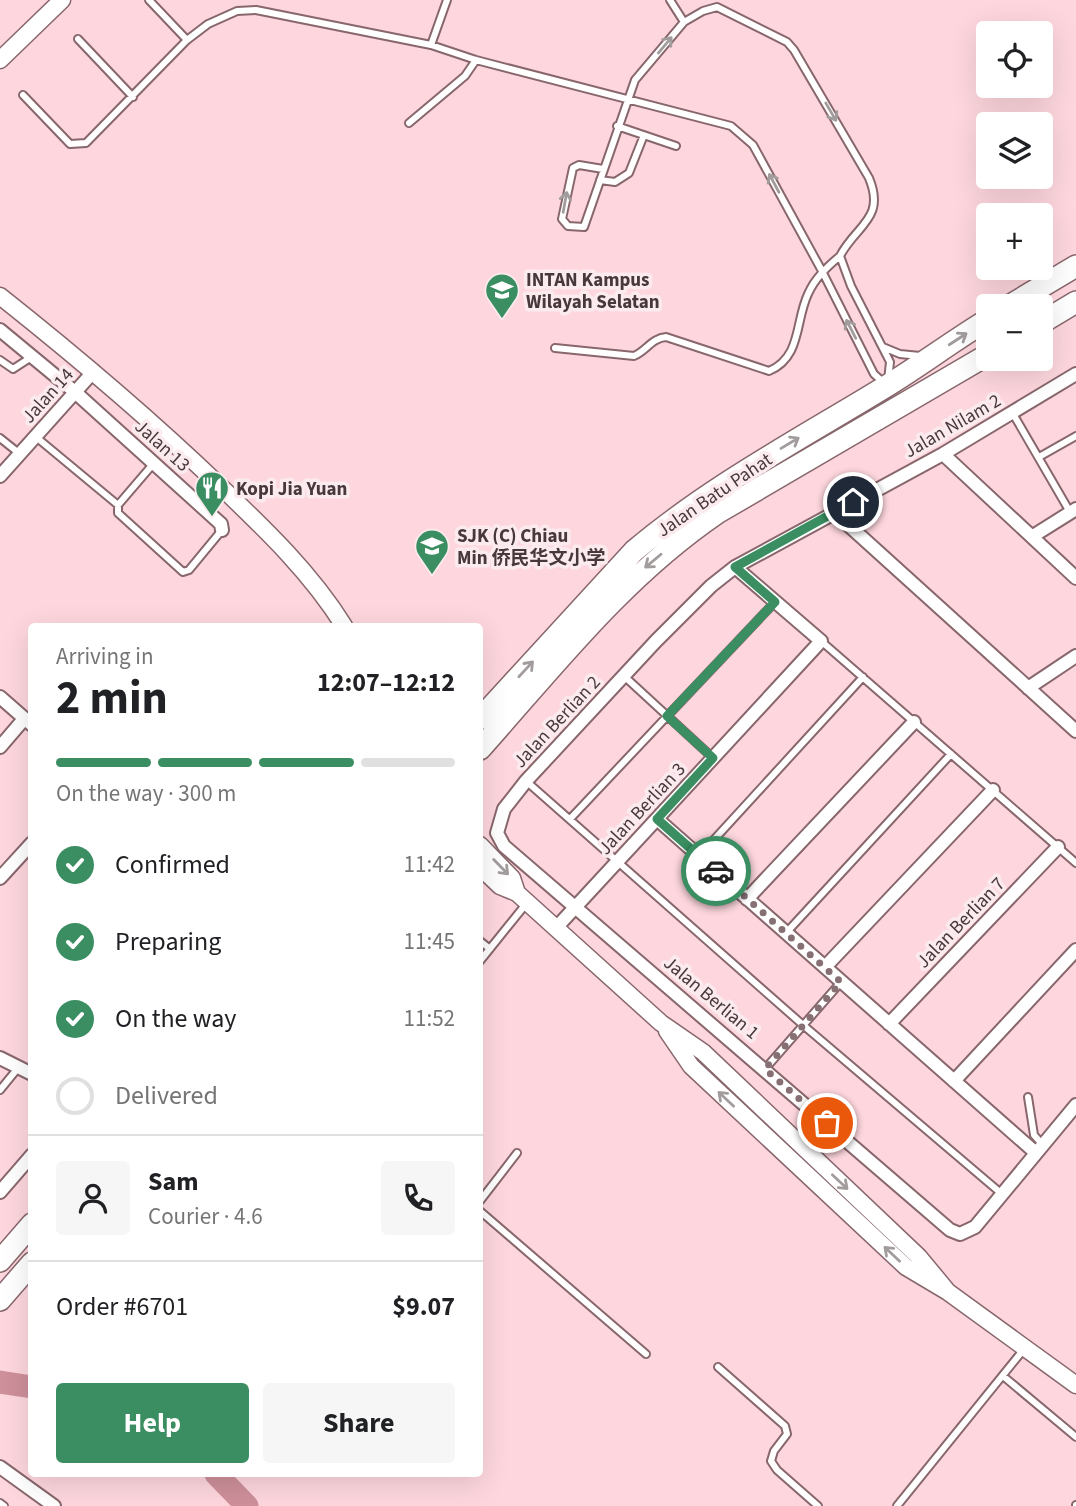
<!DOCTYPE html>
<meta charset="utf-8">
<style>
:root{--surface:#fff;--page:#f6f6f6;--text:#202124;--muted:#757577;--line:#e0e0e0;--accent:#3a8e61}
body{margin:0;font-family:"Source Sans 3","Noto Sans SC",sans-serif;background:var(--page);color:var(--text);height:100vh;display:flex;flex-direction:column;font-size:26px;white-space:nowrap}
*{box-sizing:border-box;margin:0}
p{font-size:23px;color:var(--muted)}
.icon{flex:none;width:38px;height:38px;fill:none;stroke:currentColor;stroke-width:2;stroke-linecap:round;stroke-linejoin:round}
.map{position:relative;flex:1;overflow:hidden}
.side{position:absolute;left:28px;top:623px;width:455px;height:854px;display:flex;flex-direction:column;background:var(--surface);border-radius:7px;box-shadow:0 7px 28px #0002}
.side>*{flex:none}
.controls{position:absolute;left:976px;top:21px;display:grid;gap:14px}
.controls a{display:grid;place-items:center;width:77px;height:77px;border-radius:7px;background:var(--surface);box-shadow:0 7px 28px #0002;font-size:35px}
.pin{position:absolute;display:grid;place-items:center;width:60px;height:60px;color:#fff;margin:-30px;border:4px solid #fff;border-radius:50%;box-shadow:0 2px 7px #0007}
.courier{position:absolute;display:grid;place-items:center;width:70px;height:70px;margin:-35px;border:5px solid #3a8e61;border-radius:50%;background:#fff;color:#222;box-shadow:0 2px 9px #0007}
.summary em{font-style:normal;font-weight:700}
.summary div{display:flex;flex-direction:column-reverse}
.summary{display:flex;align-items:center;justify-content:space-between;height:119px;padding:0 28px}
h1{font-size:46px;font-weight:700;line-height:52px}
.bar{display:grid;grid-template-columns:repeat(4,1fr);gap:10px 7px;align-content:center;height:84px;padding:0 28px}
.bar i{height:9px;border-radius:5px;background:var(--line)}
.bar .active{background:var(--accent)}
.bar p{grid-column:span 4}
.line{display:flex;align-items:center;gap:18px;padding:0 28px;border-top:2px solid var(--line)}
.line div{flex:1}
.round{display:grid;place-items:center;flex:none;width:74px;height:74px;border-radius:7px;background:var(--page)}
ol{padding:0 28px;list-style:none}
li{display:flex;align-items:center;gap:21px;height:77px}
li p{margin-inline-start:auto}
li .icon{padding:7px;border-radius:50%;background:var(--accent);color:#fff;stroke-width:4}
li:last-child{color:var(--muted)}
li i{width:38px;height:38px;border:4px solid var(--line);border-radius:50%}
.primary-button{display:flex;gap:14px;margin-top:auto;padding:14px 28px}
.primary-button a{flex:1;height:80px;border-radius:7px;background:var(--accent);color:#fff;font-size:28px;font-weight:700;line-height:80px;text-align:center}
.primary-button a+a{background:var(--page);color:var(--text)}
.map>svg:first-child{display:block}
</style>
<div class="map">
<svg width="1076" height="1506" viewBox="0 0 1076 1506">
<rect width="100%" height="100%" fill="#fed7de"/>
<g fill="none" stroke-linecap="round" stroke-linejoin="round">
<!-- river -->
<path stroke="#ce909b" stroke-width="23" d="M 0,1382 L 32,1387
M 216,1474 L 247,1506"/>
<!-- service casing -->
<g stroke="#88676c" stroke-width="10">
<path id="service" d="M 149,0 L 187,40
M 670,0 L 684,22
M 78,39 L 133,97
M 431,45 L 447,0
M 23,95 L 70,144 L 86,143 L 187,40 L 208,24 L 237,11 L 256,10 L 431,45 L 476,60 L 731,126 L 753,145 L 822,271 L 874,374 L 883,382
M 409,123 L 465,76 L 476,60
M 617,126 L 676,146
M 603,169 L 579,165 L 573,168 L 562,219 L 568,226 L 584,227 L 635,80 L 684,22 L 703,11 L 717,7 L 787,42 L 794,50 L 869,178 C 886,219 856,225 840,256 L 851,286 L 890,362 L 888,380
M 600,180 L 615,182 L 629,173 L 644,135
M 883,347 L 900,354 L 920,356
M 555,348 L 634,356 C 646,351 652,338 666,337 L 769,371 C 802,357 795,321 808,294 C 815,278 827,267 840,256
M 0,360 L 13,369 L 33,356
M 1012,412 L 1070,512
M 36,437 L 118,505
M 0,438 L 20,454
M 1039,457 L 1076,436
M 154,463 L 118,505 L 118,513 L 183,572 L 189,570 L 222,530
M 821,641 L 1076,863
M 624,676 L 713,758
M 526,781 L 803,1025 L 1002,1194
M 570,819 L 775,602
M 699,856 L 863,677
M 786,933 L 951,754
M 480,941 L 490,949
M 480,961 L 526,904
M 765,1069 L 841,982
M 0,1090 L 18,1068
M 1028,1097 L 1034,1135 L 1042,1144
M 480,1201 L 517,1153
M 480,1211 L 646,1354
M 718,1367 L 785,1426 L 787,1434 L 774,1451 L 771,1461 L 777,1470 L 818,1506
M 1003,1376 L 1076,1437
M 0,1503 L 4,1506
M 897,1506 L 1024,1349
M 1076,1506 L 1076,1505"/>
</g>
<!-- minor casing -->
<g stroke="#88676c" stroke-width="16">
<path id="minor" d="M 0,330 L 75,392 L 221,524 L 222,530
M 1076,374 L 943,454 L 735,567 L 711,586 L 656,641 L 526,781 L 504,809 L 497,833 L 504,846 L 950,1230 L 960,1234 L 975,1227 L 1076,1105
M 943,454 L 1076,578
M 0,476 L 94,371
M 197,502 L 216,482
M 834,512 L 1076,731
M 1033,536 L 1076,509
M 1028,688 L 1076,656
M 0,697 L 32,725
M 0,747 L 24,719
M 657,819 L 1036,1153
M 0,878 L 32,843
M 747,899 L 914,722
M 556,928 L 821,641 L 735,567
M 825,967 L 993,790
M 889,1024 L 1058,847
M 0,1058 L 32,1074
M 954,1081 L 1076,950
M 0,1192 L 32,1155
M 0,1467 L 54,1506"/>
</g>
<!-- tertiary casing -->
<g stroke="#88676c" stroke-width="19">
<path id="tertiary" d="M 0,60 L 62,0
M 0,296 C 77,357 150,419 221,487 C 266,530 311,573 344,626
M 480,845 L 512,878 L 517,893
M 480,867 L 500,886 L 517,893 L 661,1023 L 703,1052 L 919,1257 L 948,1292
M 667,1031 L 691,1066 L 906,1267 L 948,1292 L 1076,1385"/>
</g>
<!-- trunk casing -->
<g stroke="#88676c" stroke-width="24">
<path id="trunk" d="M 1009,306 L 1076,266
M 1041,323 L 1076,302
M 480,719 L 634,551 C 711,486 800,439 885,387 C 921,365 954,340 989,319
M 480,749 C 555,665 623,577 717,513 L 989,354
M 0,1261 L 32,1224
M 0,1300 L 32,1263"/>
</g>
<!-- service -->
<use href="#service" stroke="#fff" stroke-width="6"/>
<!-- minor -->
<use href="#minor" stroke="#fff" stroke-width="12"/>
<!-- tertiary -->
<use href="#tertiary" stroke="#fff" stroke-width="16"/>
<!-- trunk -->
<use href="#trunk" stroke="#fff" stroke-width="21"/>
</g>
<!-- one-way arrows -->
<defs><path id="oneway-shaft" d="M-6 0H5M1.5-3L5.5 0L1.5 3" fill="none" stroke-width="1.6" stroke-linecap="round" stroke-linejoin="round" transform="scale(1.75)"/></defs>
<g stroke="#a39c9d">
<use href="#oneway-shaft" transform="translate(665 45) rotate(-50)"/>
<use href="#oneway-shaft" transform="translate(831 112) rotate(60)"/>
<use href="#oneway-shaft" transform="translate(774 183) rotate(-118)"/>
<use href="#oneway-shaft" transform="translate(565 202) rotate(-80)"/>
<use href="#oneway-shaft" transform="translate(851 329) rotate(-117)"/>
<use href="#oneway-shaft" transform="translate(958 339) rotate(-33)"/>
<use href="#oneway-shaft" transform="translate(790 443) rotate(-31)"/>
<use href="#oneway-shaft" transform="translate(653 561) rotate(140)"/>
<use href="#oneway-shaft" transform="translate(526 669) rotate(-47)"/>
<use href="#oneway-shaft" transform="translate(501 867) rotate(46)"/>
<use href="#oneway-shaft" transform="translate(726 1099) rotate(-137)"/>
<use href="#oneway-shaft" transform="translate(840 1182) rotate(43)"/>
<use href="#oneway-shaft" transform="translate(892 1254) rotate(-137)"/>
</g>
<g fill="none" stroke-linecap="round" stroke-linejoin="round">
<!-- done -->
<path stroke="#877074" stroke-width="7" stroke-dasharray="0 12.6" d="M 716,871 L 841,982 L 765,1069 L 827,1123"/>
<!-- route -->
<path stroke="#3a8e61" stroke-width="9" d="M 716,871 L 657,819 L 713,758 L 667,716 L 775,602 L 735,567 L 853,502"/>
</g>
<!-- icons -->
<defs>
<g id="university-pin" transform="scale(1.75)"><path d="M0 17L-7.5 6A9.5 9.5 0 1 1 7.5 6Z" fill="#3a8e61" stroke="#fbebee"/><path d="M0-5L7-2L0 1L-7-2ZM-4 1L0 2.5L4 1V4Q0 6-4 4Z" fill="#fff"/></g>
<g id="restaurant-pin" transform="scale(1.75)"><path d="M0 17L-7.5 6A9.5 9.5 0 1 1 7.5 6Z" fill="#3a8e61" stroke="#fbebee"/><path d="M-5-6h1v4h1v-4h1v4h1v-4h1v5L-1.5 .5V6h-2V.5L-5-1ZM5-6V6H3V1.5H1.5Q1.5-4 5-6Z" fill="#fff"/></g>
<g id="school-pin" transform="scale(1.75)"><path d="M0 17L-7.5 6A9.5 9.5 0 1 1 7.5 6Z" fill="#3a8e61" stroke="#fbebee"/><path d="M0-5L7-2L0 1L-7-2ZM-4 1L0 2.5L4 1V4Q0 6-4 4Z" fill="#fff"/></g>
</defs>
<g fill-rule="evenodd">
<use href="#university-pin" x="502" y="290"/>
<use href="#restaurant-pin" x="212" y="488"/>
<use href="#school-pin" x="432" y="546"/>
</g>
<g text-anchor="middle" stroke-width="7" stroke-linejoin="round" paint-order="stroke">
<!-- poi labels -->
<g font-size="19" font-weight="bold" fill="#47383b" stroke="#fbebee" text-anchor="start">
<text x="526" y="286">INTAN Kampus<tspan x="526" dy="22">Wilayah Selatan</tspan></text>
<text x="236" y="495">Kopi Jia Yuan</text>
<text x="457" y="542">SJK (C) Chiau<tspan x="457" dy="22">Min 侨民华文小学</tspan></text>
</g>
<!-- street labels -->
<g font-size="19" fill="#47383b" stroke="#fbebee">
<text transform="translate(47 395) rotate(-48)" y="7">Jalan 14</text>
<text transform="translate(952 425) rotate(-30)" y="7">Jalan Nilam 2</text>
<text transform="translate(163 445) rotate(42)" y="7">Jalan 13</text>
<text transform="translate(714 494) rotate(-34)" y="7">Jalan Batu Pahat</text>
<text transform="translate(556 721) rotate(-47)" y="7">Jalan Berlian 2</text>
<text transform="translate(641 808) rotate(-47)" y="7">Jalan Berlian 3</text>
<text transform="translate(960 922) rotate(-46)" y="7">Jalan Berlian 7</text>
<text transform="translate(712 997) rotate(40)" y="7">Jalan Berlian 1</text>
</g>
</g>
</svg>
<div class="controls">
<a><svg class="icon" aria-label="locate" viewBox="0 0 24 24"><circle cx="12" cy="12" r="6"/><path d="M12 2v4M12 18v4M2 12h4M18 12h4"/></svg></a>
<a><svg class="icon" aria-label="layers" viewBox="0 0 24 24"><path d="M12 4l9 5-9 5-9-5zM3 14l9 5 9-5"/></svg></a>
<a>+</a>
<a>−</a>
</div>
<div class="pin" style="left:827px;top:1123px;background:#ea580c"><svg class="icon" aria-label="bag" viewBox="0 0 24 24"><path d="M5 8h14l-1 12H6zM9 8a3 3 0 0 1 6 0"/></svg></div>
<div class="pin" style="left:853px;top:502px;background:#1f2937"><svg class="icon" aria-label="home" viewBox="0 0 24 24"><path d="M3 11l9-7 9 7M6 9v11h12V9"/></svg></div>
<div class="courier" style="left:716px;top:871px"><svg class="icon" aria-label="car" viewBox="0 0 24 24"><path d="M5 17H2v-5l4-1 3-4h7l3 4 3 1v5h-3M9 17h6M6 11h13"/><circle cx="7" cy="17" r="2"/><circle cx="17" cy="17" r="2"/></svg></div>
<section class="side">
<div class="summary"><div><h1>2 min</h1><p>Arriving in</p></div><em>12:07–12:12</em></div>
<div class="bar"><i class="active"></i><i class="active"></i><i class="active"></i><i></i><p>On the way · 300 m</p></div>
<ol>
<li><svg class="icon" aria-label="check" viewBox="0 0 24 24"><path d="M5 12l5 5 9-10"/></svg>Confirmed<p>11:42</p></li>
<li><svg class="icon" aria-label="check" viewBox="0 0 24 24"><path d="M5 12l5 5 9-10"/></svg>Preparing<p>11:45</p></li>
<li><svg class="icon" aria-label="check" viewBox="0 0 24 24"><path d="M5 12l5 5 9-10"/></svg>On the way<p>11:52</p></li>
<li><i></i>Delivered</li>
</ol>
<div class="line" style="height:126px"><a class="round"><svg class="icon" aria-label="person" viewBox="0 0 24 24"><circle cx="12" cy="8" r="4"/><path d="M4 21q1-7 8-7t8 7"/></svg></a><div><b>Sam</b><p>Courier · 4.6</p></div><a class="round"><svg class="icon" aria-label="phone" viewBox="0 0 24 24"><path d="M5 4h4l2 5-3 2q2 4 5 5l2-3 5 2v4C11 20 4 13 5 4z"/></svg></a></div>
<div class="line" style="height:91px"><div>Order #6701</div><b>$9.07</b></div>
<div class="primary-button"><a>Help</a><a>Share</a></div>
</section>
</div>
